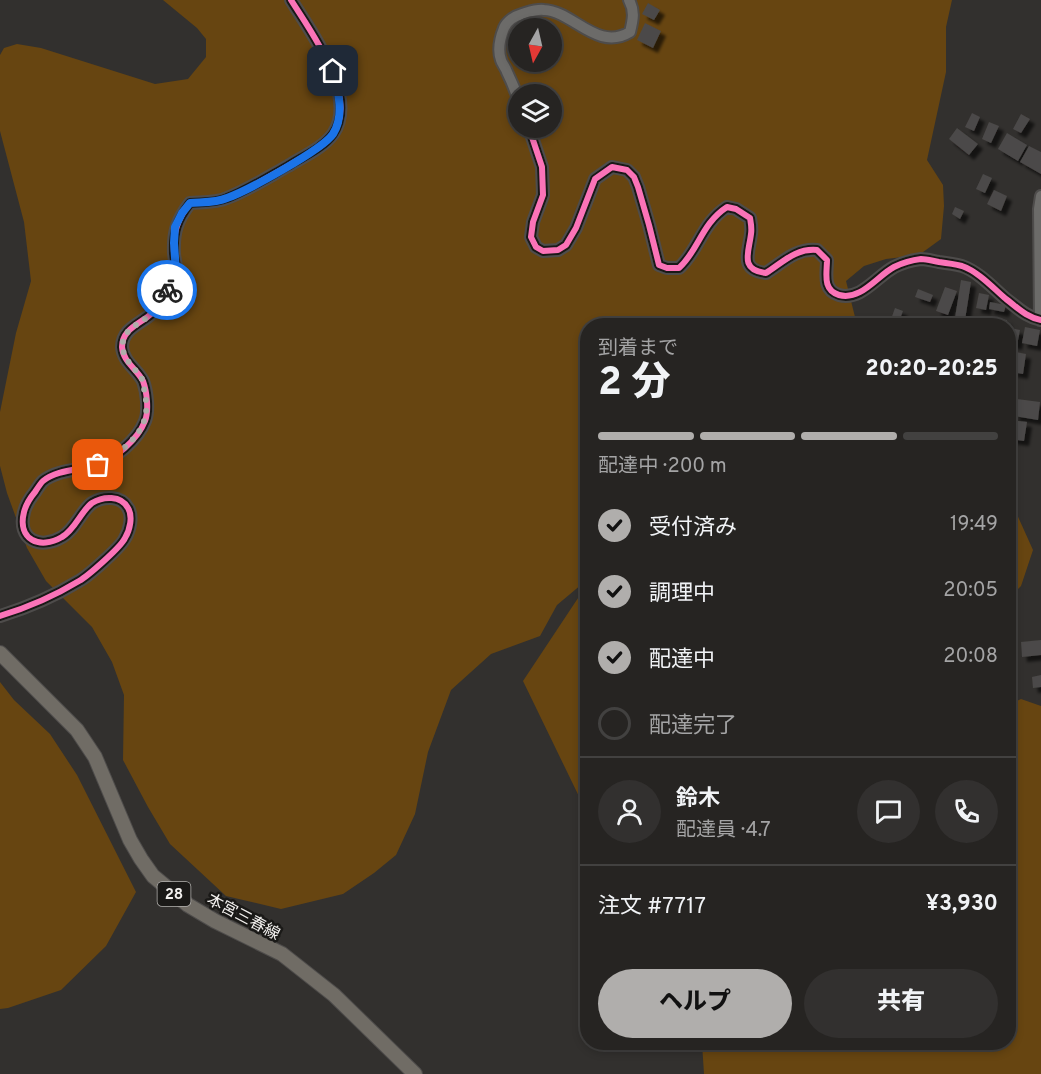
<!DOCTYPE html>
<html lang="ja">
<meta charset="utf-8">
<style>
:root{--surface:#262422;--page:#32302f;--text:#f1f3f6;--muted:#a4a4a5;--line:#424140;--accent:#b0aeac}
body{margin:0;font-family:Overpass,"Noto Sans JP",sans-serif;background:var(--page);color:var(--text);height:100vh;display:flex;flex-direction:column;font-size:22px;white-space:nowrap}
*{box-sizing:border-box;margin:0}
p{font-size:20px;color:var(--muted)}
.icon{flex:none;width:33px;height:33px;fill:none;stroke:currentColor;stroke-width:2;stroke-linecap:round;stroke-linejoin:round}
.map{position:relative;flex:1;overflow:hidden}
.side{position:absolute;left:580px;top:318px;width:436px;height:732px;display:flex;flex-direction:column;background:var(--surface);border-radius:24px;box-shadow:0 3px 9px #0003,0 0 0 2px var(--line)}
.side>*{flex:none}
.needle{width:39px;rotate:188deg}
.controls{position:absolute;left:508px;top:18px;display:grid;gap:12px}
.controls a{display:grid;place-items:center;width:54px;height:54px;border-radius:50%;background:var(--surface);box-shadow:0 3px 9px #0003,0 0 0 2px var(--line);font-size:30px}
.pin{position:absolute;display:grid;place-items:center;width:51px;height:51px;color:#fff;margin:-26px;border-radius:12px;box-shadow:0 3px 9px #0006}
.courier{position:absolute;display:grid;place-items:center;width:60px;height:60px;margin:-30px;border:4px solid #1a73e8;border-radius:50%;background:#fff;color:#222;box-shadow:0 2px 8px #0007}
.summary em{font-style:normal;font-weight:800}
.summary div{display:flex;flex-direction:column-reverse}
.summary{display:flex;align-items:center;justify-content:space-between;height:102px;padding:0 18px}
h1{font-size:39px;font-weight:800;line-height:45px}
.bar{display:grid;grid-template-columns:repeat(4,1fr);gap:9px 6px;align-content:center;height:72px;padding:0 18px}
.bar i{height:8px;border-radius:4px;background:var(--line)}
.bar .active{background:var(--accent)}
.bar p{grid-column:span 4}
.line{display:flex;align-items:center;gap:15px;padding:0 18px;border-top:2px solid var(--line)}
.line div{flex:1}
.round{display:grid;place-items:center;flex:none;width:63px;height:63px;border-radius:32px;background:var(--page)}
ol{padding:0 18px;list-style:none}
li{display:flex;align-items:center;gap:18px;height:66px}
li p{margin-inline-start:auto}
li .icon{padding:6px;border-radius:50%;background:var(--accent);color:#111;stroke-width:4}
li:last-child{color:var(--muted)}
li i{width:33px;height:33px;border:3px solid var(--line);border-radius:50%}
.cta{display:flex;gap:12px;margin-top:auto;padding:12px 18px}
.cta a{flex:1;height:69px;border-radius:36px;background:var(--accent);color:#111;font-size:24px;font-weight:800;line-height:69px;text-align:center}
.cta a+a{background:var(--page);color:var(--text)}
.map>svg:first-child{display:block}
</style>
<div class="map">
<svg width="1041" height="1074" viewBox="0 0 1041 1074">
<defs>
<filter id="shadow"><feDropShadow dx="5" dy="5" stdDeviation="1.5" flood-color="#0009"/></filter>
</defs>
<rect width="100%" height="100%" fill="#32302e"/>
<!-- green -->
<path fill="#674511" fill-rule="evenodd" d="M 163,0 L 952,0 L 946,27 L 946,72 L 927,160 L 943,185 L 944,206 L 941,239 L 919,255 L 886,259 L 864,266 L 846,281 L 856,321 L 859,325 L 588,326 L 588,579 L 557,605 L 540,636 L 491,654 L 451,690 L 428,752 L 415,814 L 396,855 L 374,873 L 343,894 L 281,909 L 226,896 L 170,844 L 148,807 L 123,760 L 124,695 L 112,662 L 92,627 L 46,581 L 27,548 L 7,493 L 0,466 L 0,412 L 16,333 L 31,281 L 24,222 L 0,131 L 0,55 L 4,48 L 17,44 L 41,48 L 155,84 L 188,79 L 206,57 L 206,39 L 197,28 ZM 519,28 L 552,28 L 552,62 L 519,62 ZM 519,94 L 552,94 L 552,128 L 519,128 Z
M 1010,499 L 1033,550 L 1021,586 L 1010,597 Z
M 588,583 L 588,815 L 523,681 Z
M 0,682 L 14,700 L 50,734 L 77,775 L 136,892 L 106,946 L 61,990 L 8,1008 L 0,1009 Z
M 1021,699 L 1041,706 L 1041,1074 L 704,1074 L 702,1043 L 1010,1042 L 1010,704 Z"/>
<!-- building -->
<path fill="#4b4948" filter="url(#shadow)" d="M 648,3 L 660,10 L 654,20 L 642,14 Z
M 645,23 L 661,31 L 653,48 L 637,40 Z
M 972,113 L 980,117 L 974,131 L 965,127 Z
M 1021,114 L 1030,119 L 1021,133 L 1013,129 Z
M 989,122 L 999,126 L 991,143 L 982,139 Z
M 957,128 L 978,144 L 969,155 L 949,139 Z
M 1007,133 L 1027,145 L 1018,161 L 998,149 Z
M 1029,146 L 1041,152 L 1041,174 L 1020,162 Z
M 983,174 L 992,178 L 985,193 L 976,189 Z
M 994,190 L 1007,196 L 1001,211 L 987,204 Z
M 955,207 L 964,211 L 960,219 L 952,214 Z
M 961,280 L 971,282 L 965,320 L 955,318 Z
M 945,287 L 957,291 L 948,315 L 936,311 Z
M 918,289 L 933,295 L 930,302 L 915,297 Z
M 979,293 L 989,295 L 986,310 L 976,308 Z
M 990,302 L 1006,305 L 1004,312 L 989,309 Z
M 895,308 L 903,311 L 898,324 L 890,322 Z
M 990,317 L 1007,320 L 1006,326 L 988,326 Z
M 1025,327 L 1040,330 L 1037,346 L 1022,343 Z
M 1010,328 L 1020,330 L 1017,345 L 1010,343 Z
M 1016,352 L 1026,354 L 1023,374 L 1012,372 Z
M 1017,399 L 1040,402 L 1038,420 L 1014,416 Z
M 1010,420 L 1027,422 L 1024,441 L 1010,439 Z
M 1041,640 L 1041,655 L 1022,657 L 1021,642 Z
M 1041,675 L 1041,687 L 1033,688 L 1032,677 Z"/>
<g fill="none" stroke-linecap="round" stroke-linejoin="round">
<!-- minor casing -->
<g stroke="#4e4c4b" stroke-width="14">
<path id="minor" d="M 519,102 C 516,92 512,82 507,72 C 506,68 502,64 501,60 C 497,49 500,38 504,28 C 507,21 515,16 522,14 C 529,12 536,9 544,10 C 573,11 597,52 630,32 C 633,20 635,11 629,0
M 529,128 L 542,167 L 543,195 L 533,222 L 531,237 L 536,247 L 543,251 L 558,250 L 566,245 L 576,228 L 595,179 L 612,167 L 627,170 L 634,177 L 638,187 L 649,225 L 659,265 L 667,268 L 679,268 C 699,250 701,224 727,207 L 736,209 L 750,218 C 751,224 752,228 751,234 C 749,252 739,270 766,273 C 783,262 796,248 817,250 L 827,260 C 827,273 822,290 839,295 C 861,301 877,276 894,267 C 902,263 912,260 921,259 C 927,259 933,261 939,262 C 947,263 954,264 962,266 C 979,272 993,288 1006,299 C 1018,308 1026,317 1041,320
M 1040,320 L 1039,209 L 1041,196
M 0,616 C 26,608 56,595 79,581 C 88,576 121,547 125,538 C 130,530 133,516 128,508 C 121,495 103,496 92,503 C 81,511 75,530 62,537 C 40,550 17,540 24,512 C 26,504 30,498 35,492 C 37,489 40,484 43,481 C 57,470 78,470 95,465 C 114,461 138,439 145,421 C 149,411 147,392 143,381 C 137,369 123,362 122,347 C 122,329 140,324 151,314 C 157,308 162,299 166,292 C 169,286 175,278 176,271 C 177,266 174,259 174,253 C 173,232 177,220 190,203 C 202,202 216,203 227,198 C 246,191 270,176 288,166 C 302,157 323,148 333,134 C 359,96 311,32 291,0"/>
</g>
<!-- major casing -->
<g stroke="#4e4c4b" stroke-width="16">
<path id="major" d="M 0,653 L 77,730 L 95,757 L 130,840 L 141,859 L 153,876 L 188,905 L 215,921 L 282,954 L 334,995 L 415,1074"/>
</g>
<!-- minor -->
<use href="#minor" stroke="#6c6b69" stroke-width="10"/>
<!-- major -->
<use href="#major" stroke="#706c65" stroke-width="14"/>
<!-- cycleway casing -->
<g stroke="#1a1917" stroke-width="10">
<path id="cycleway" d="M 529,128 L 542,167 L 543,195 L 533,222 L 531,237 L 536,247 L 543,251 L 558,250 L 566,245 L 576,228 L 595,179 L 612,167 L 627,170 L 634,177 L 638,187 L 649,225 L 659,265 L 667,268 L 679,268 C 699,250 701,224 727,207 L 736,209 L 750,218 C 751,224 752,228 751,234 C 749,252 739,270 766,273 C 783,262 796,248 817,250 L 827,260 C 827,273 822,290 839,295 C 861,301 877,276 894,267 C 902,263 912,260 921,259 C 927,259 933,261 939,262 C 947,263 954,264 962,266 C 979,272 993,288 1006,299 C 1018,308 1026,317 1041,320
M 0,616 C 26,608 56,595 79,581 C 88,576 121,547 125,538 C 130,530 133,516 128,508 C 121,495 103,496 92,503 C 81,511 75,530 62,537 C 40,550 17,540 24,512 C 26,504 30,498 35,492 C 37,489 40,484 43,481 C 57,470 78,470 95,465 C 114,461 138,439 145,421 C 149,411 147,392 143,381 C 137,369 123,362 122,347 C 122,329 140,324 151,314 C 157,308 162,299 166,292 C 169,286 175,278 176,271 C 177,266 174,259 174,253 C 173,232 177,220 190,203 C 202,202 216,203 227,198 C 246,191 270,176 288,166 C 302,157 323,148 333,134 C 359,96 311,32 291,0"/>
</g>
<!-- cycleway -->
<use href="#cycleway" stroke="#fb73b8" stroke-width="6"/>
</g>
<g fill="none" stroke-linecap="round" stroke-linejoin="round">
<!-- done -->
<path stroke="#b0aeac" stroke-width="6" stroke-dasharray="0 10.8" d="M 98,465 C 125,450 153,430 145,395 C 144,391 144,385 143,381 C 136,367 120,360 123,341 C 126,327 143,323 152,313 C 158,307 163,298 167,290"/>
<!-- route -->
<path stroke="#1a73e8" stroke-width="8" d="M 167,290 L 176,272 L 174,243 L 175,227 L 182,213 L 190,203 C 202,202 216,203 227,198 C 247,191 322,150 333,134 C 345,115 338,91 333,71"/>
</g>
<g text-anchor="middle" stroke-width="5" stroke-linejoin="round" paint-order="stroke">
<!-- shield labels -->
<rect fill="#1a1917" stroke="#b3b1af" stroke-width="1.5" x="157.5" y="882" width="33" height="24" rx="4.5"/>
<g font-size="15" font-weight="bold" fill="#f4f2f0">
<text x="174" y="899">28</text>
</g>
<!-- street labels -->
<g font-size="16" fill="#f4f2f0" stroke="#1a1917">
<text transform="translate(244 916) rotate(28)" y="6">本宮三春線</text>
</g>
</g>
</svg>
<div class="controls">
<a><svg class="needle" viewBox="-14 -14 28 28"><path d="M0-13l5 13h-10z" fill="#e53935"/><path d="M0 13l5-13h-10z" fill="#a4a4a5"/></svg></a>
<a><svg class="icon" aria-label="layers" viewBox="0 0 24 24"><path d="M12 4l9 5-9 5-9-5zM3 14l9 5 9-5"/></svg></a>
</div>
<div class="pin" style="left:98px;top:465px;background:#ea580c"><svg class="icon" aria-label="bag" viewBox="0 0 24 24"><path d="M5 8h14l-1 12H6zM9 8a3 3 0 0 1 6 0"/></svg></div>
<div class="pin" style="left:333px;top:71px;background:#1f2937"><svg class="icon" aria-label="home" viewBox="0 0 24 24"><path d="M3 11l9-7 9 7M6 9v11h12V9"/></svg></div>
<div class="courier" style="left:167px;top:290px"><svg class="icon" aria-label="bike" viewBox="0 0 24 24"><circle cx="6" cy="16" r="4"/><circle cx="18" cy="16" r="4"/><path d="M6 16l4-8h5l3 8M10 8l3 8H6M13 5h3"/></svg></div>
<section class="side">
<div class="summary"><div><h1>2 分</h1><p>到着まで</p></div><em>20:20–20:25</em></div>
<div class="bar"><i class="active"></i><i class="active"></i><i class="active"></i><i></i><p>配達中 · 200 m</p></div>
<ol>
<li><svg class="icon" aria-label="check" viewBox="0 0 24 24"><path d="M5 12l5 5 9-10"/></svg>受付済み<p>19:49</p></li>
<li><svg class="icon" aria-label="check" viewBox="0 0 24 24"><path d="M5 12l5 5 9-10"/></svg>調理中<p>20:05</p></li>
<li><svg class="icon" aria-label="check" viewBox="0 0 24 24"><path d="M5 12l5 5 9-10"/></svg>配達中<p>20:08</p></li>
<li><i></i>配達完了</li>
</ol>
<div class="line" style="height:108px"><a class="round"><svg class="icon" aria-label="person" viewBox="0 0 24 24"><circle cx="12" cy="8" r="4"/><path d="M4 21q1-7 8-7t8 7"/></svg></a><div><b>鈴木</b><p>配達員 · 4.7</p></div><a class="round"><svg class="icon" aria-label="chat" viewBox="0 0 24 24"><path d="M4 5h16v11H9l-5 4z"/></svg></a><a class="round"><svg class="icon" aria-label="phone" viewBox="0 0 24 24"><path d="M5 4h4l2 5-3 2q2 4 5 5l2-3 5 2v4C11 20 4 13 5 4z"/></svg></a></div>
<div class="line" style="height:78px"><div>注文 #7717</div><b>¥3,930</b></div>
<div class="cta"><a>ヘルプ</a><a>共有</a></div>
</section>
</div>
